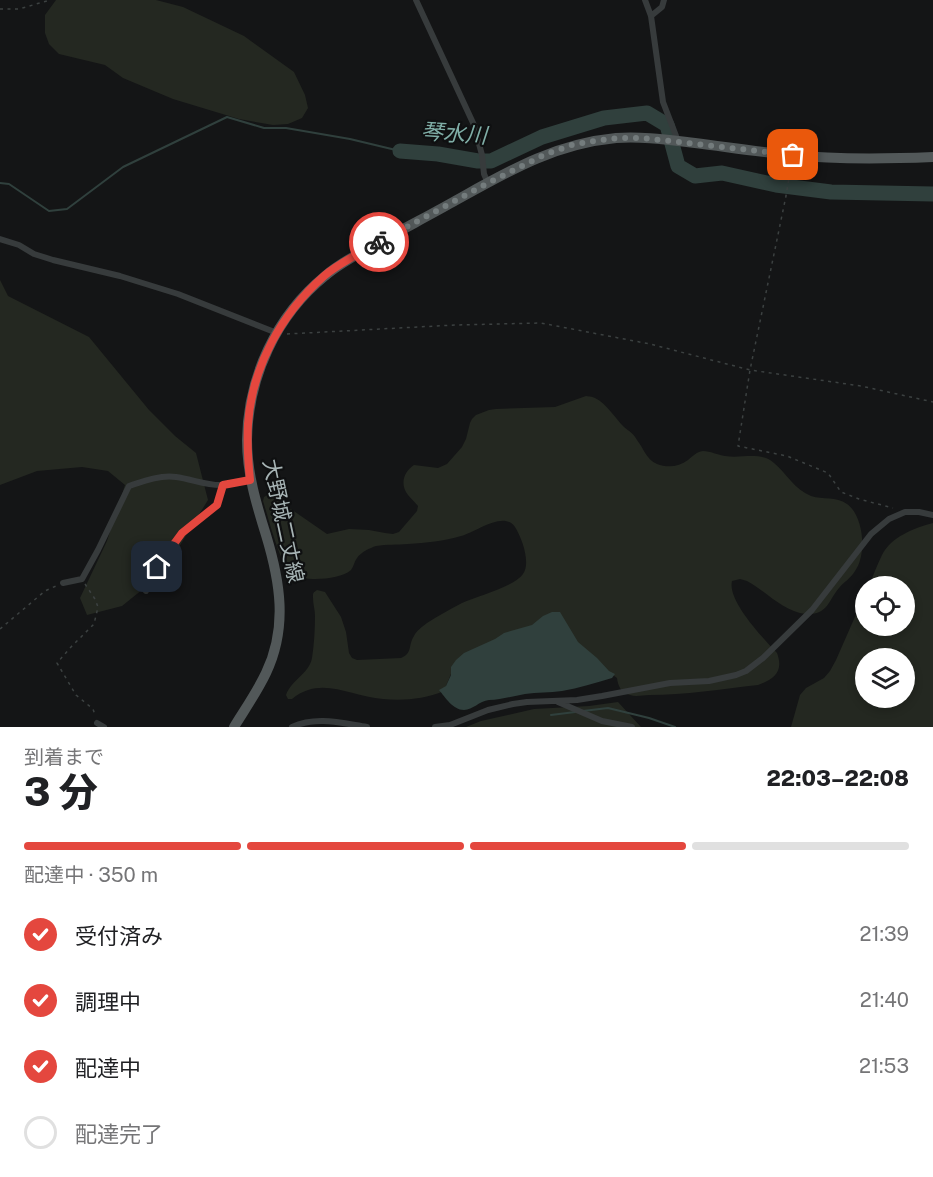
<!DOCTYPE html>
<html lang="ja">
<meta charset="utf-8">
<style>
:root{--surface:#fff;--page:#f6f6f6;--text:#202124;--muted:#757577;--line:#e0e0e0;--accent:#e4473e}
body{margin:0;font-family:"Public Sans","Noto Sans JP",sans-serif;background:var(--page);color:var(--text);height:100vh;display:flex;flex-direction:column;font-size:22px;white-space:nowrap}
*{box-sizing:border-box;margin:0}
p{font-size:20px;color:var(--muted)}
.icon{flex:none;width:33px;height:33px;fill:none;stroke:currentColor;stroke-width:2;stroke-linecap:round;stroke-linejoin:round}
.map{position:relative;height:727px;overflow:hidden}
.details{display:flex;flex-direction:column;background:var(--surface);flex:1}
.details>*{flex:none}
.controls{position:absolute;left:855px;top:576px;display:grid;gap:12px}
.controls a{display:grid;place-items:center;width:60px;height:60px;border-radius:50%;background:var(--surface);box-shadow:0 3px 9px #0003;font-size:30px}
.pin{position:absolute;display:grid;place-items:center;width:51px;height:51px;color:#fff;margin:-26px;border-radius:12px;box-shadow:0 3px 9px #0006}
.courier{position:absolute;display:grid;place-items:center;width:60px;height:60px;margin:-30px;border:4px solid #e4473e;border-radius:50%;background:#fff;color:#222;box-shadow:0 2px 8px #0007}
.overview em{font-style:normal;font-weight:800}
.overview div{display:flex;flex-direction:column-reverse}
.overview{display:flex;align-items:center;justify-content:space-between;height:102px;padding:0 24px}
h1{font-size:39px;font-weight:800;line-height:45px}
.bar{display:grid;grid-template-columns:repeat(4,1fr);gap:9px 6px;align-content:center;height:72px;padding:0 24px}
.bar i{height:8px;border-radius:4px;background:var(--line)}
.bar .on{background:var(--accent)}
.bar p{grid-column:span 4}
ol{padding:0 24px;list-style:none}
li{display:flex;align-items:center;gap:18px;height:66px}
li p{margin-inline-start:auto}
li .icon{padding:6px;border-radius:50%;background:var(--accent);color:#fff;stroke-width:4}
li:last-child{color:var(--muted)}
li i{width:33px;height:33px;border:3px solid var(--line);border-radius:50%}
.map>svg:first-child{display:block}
</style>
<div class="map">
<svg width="933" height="727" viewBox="0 0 933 727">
<rect width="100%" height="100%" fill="#141516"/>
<!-- green -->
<path fill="#242821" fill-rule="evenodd" d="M 56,0 L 156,0 L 183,7 L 244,36 L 294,72 L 305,95 L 308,108 L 302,118 L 288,124 L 273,125 L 239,119 L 173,99 L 123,78 L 105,65 L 59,54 L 49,44 L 45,33 L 45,15 Z
M 0,280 L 8,296 L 89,337 L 149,410 L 175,436 L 196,453 L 208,500 L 169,563 L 153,581 L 122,606 L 87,615 L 80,598 L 107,541 L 125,485 L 108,471 L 82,467 L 37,471 L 0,485 Z
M 586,396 C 591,397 591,396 595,398 C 607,404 615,418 624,427 C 629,431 634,434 637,440 C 644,449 646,459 657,464 C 667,468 679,467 688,460 C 693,456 696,452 703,451 C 710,451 718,455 725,456 C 741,459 761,451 774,463 C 787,474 794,489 811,496 C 823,500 836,496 847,504 C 864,516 867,555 855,571 C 851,578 844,582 839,588 C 828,601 828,615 806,614 C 783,612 766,591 747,581 L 740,579 L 732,581 C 727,601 764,639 777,653 C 784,672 774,679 758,685 C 722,689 685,695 649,695 C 643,695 636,697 630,695 C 621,693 618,686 617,678 L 606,670 L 453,669 L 444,691 C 424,699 404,701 383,699 C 350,697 322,675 292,699 L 288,699 L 286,695 C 292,679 309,674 312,658 C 314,645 315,630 315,616 C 315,610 313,604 313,598 C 313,592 313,593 317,590 L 325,592 L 341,617 L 346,632 L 349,653 L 352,658 L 357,660 L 401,658 C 413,653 408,645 414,636 C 416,631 422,627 427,623 C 438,616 450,609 462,603 C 478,596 514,587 523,574 C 531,563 522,538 515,527 C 504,510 476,532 461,536 C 444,541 426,543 408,544 C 397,545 387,544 376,546 C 370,548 361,552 357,558 C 354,562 354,566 351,570 C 340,580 307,581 294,576 C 281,570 268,516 263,501 L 264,497 L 269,494 L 272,496 L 327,534 L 349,529 L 369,530 L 385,533 L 393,534 L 399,532 L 417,511 L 418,506 C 415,502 411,499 408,495 C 400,485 403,472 414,465 L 438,468 L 447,464 L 462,447 L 466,439 L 470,423 L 472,419 L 476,415 L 489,410 L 496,409 L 555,407 Z
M 933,523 L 933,727 L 791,727 L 800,695 L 806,688 L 824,678 L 830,671 L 836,660 L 865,594 L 866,626 L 904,626 L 904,586 L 869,586 C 873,576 877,565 882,555 C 891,537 914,528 933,523 ZM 866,658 L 904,658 L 904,698 L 866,698 Z
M 618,702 L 641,727 L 466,727 L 481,721 L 534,709 L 589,706 Z"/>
<!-- water -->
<path fill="#30403d" d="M 552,612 L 560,612 L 578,642 L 597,658 L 609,671 L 615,674 L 612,678 C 595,683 579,688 562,691 C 550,693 537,692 525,694 C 513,696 501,700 489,700 C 479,701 473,710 464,710 C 453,710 445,697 439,690 L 446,686 L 451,675 L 451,667 L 456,660 L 464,653 L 495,639 L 504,633 L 532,625 L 543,616 Z"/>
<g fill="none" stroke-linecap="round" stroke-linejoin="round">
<!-- stream -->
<path stroke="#30403d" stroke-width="2" d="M 0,183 L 9,184 L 49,211 L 67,209 L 123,167 L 227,117 L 264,128 L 286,128 L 350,139 L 400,151
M 583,711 L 608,708 L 649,718 L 675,727
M 551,715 L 575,712"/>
<!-- river -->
<path stroke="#30403d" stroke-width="15" d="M 400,151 L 438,154 L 478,161 L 491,161 L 542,137 L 604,118 L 647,113 L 667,125 L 678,166 L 695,176 L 722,173 L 776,185 L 831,192 L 933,194"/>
<!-- path -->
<path stroke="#3c4141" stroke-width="1.5" stroke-dasharray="3 4.5" stroke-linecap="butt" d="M 0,9 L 19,9 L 50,0
M 791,165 L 786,196 L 750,370 L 738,446 L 787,456 L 828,473 L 841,492 L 859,499 L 893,508
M 287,334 L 455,325 L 541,323 L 650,344 L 750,370 L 861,386 L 933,402
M 85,584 L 95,599 L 98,607 L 94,624 L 71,647 L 57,663 L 76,695 L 93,709 L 95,715
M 0,629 L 45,591 L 56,586"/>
<!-- minor -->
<path stroke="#373b3c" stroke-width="6" d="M 416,0 L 474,125 L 482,155 L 484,174 L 488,183
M 645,0 L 651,16 L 663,102 L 678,141
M 651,16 L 662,7 L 664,0
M 0,239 L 19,245 L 34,254 L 53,260 L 120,276 L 178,294 L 277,333
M 63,583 L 82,579 L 98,550 L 129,486 C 144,481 159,475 176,477 C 192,479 207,486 223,485
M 146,591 L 157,567 L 182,533 L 217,505 L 223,485 L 250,480
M 558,702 L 602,721 L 632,727
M 97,723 L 104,727
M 292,727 C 316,716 341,723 367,727
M 435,727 L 450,725 L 488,710 L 513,704 L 527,702 L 577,700 L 602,696 L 670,683 L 709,681 L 736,675 L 746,671 L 763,658 L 812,610 L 871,534 L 889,519 L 905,512 L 919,512 L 933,515"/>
<!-- primary -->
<path stroke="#525859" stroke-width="10" d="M 234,727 C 245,709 257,692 266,673 C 288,627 280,581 266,535 C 256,503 247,473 247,440 C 248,377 276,316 325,276 C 341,262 360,253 378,243 C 403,229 428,216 453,202 C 507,172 553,144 616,138 C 642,136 669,140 695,143 C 727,147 759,152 791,155 C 839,160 885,159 933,157"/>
</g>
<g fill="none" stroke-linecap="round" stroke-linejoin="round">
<!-- done -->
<path stroke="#747c7d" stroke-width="6" stroke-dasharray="0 10.8" d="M 379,242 L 488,183 L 546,154 L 572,145 L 594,141 L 618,138 L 643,138 L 793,155"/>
<!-- route -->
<path stroke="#e4473e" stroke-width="8" d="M 157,567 L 182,533 L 217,505 L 223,485 L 250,480 C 248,461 247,443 248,424 C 252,367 281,314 324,276 C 340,262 361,253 379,242"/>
</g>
<g text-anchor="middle" stroke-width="4.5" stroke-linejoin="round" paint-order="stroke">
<!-- street labels -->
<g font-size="21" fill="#a7b4b5" stroke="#0f1011">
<text transform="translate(283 521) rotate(78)" y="7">大野城二丈線</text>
</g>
<!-- water labels -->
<g font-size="22" font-style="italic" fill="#80aea7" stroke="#0f1011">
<text transform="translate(454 133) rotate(4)" y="8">琴水川</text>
</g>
</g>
</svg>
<div class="controls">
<a><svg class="icon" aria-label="locate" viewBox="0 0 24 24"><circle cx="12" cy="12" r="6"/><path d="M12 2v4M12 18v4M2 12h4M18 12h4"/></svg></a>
<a><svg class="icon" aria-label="layers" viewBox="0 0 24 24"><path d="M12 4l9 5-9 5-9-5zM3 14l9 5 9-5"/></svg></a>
</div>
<div class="pin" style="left:793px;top:155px;background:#ea580c"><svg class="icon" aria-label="bag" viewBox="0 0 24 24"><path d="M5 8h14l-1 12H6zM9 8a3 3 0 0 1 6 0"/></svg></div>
<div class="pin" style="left:157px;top:567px;background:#1f2937"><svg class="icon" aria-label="home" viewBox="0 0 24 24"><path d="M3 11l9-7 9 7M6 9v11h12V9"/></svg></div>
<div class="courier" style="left:379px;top:242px"><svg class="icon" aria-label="bike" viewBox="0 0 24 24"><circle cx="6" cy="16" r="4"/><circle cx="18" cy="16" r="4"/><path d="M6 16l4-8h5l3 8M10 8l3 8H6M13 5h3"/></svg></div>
</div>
<section class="details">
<div class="overview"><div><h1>3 分</h1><p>到着まで</p></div><em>22:03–22:08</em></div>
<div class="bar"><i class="on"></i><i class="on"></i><i class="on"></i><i></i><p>配達中 · 350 m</p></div>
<ol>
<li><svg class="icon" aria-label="check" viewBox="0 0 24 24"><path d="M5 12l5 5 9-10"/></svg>受付済み<p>21:39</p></li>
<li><svg class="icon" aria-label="check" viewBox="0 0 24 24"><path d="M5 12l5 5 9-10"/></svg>調理中<p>21:40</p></li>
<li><svg class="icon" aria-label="check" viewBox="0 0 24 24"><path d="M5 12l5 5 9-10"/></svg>配達中<p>21:53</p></li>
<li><i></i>配達完了</li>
</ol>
</section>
